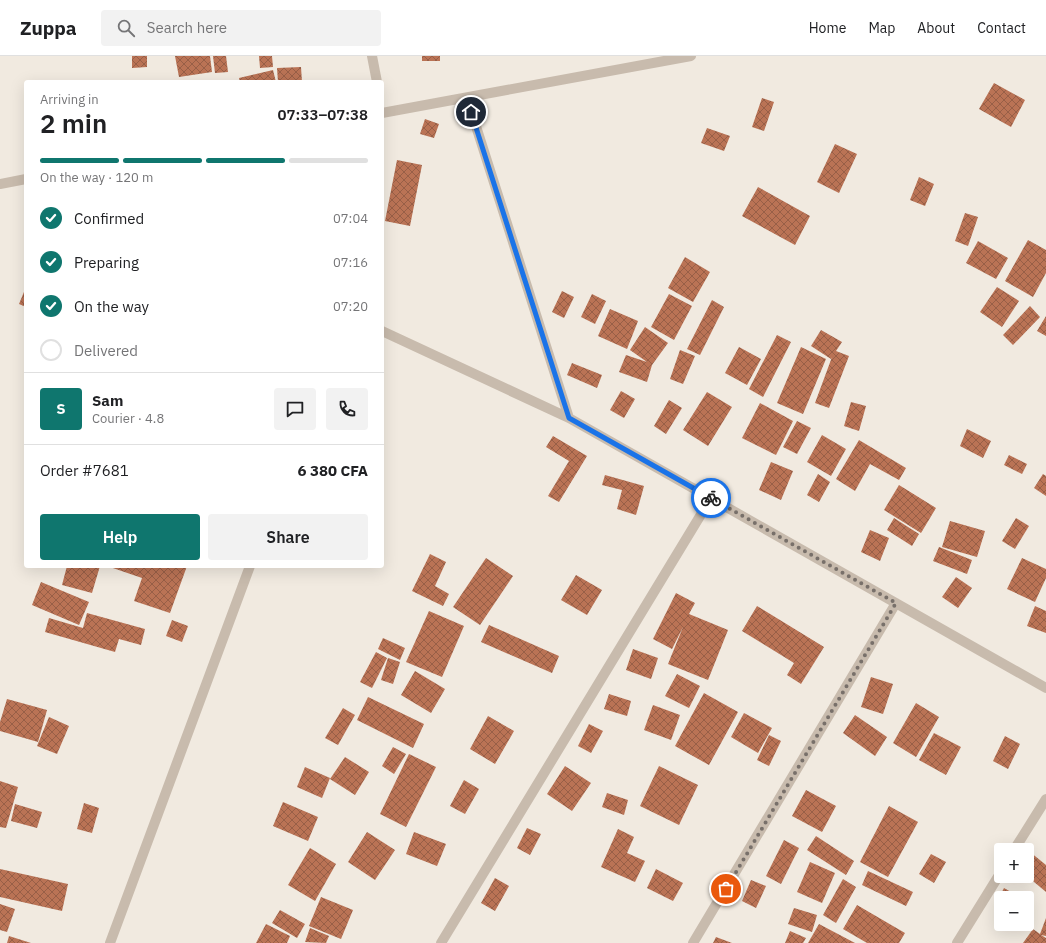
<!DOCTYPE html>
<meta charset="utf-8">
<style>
:root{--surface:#fff;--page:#f2f2f2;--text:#202124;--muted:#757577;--line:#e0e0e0;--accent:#0f766e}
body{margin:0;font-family:"IBM Plex Sans",sans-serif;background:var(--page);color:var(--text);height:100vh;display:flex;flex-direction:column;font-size:15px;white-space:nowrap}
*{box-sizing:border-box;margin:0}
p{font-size:13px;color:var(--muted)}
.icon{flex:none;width:22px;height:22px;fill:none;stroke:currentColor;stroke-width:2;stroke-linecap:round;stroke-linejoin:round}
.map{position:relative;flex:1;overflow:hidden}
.panel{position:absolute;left:24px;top:24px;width:360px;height:488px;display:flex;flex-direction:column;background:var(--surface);border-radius:4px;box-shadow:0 4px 16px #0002}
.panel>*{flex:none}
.fabs{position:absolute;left:994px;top:787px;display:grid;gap:8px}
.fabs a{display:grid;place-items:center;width:40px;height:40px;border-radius:4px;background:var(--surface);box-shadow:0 4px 16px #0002;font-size:20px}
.pin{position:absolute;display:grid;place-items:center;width:34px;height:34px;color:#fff;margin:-17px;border:2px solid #fff;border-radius:50%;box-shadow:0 1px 4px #0007}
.courier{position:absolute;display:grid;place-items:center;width:40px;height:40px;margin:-20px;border:3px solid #1a73e8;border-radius:50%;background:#fff;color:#222;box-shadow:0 1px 5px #0007}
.head em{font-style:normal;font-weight:600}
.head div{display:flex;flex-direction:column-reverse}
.head{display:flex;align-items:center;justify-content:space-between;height:68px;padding:0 16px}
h1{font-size:26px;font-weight:600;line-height:30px}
.bar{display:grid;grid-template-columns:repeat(4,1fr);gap:6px 4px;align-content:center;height:48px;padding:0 16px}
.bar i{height:5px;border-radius:3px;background:var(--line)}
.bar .current{background:var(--accent)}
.bar p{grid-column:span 4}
.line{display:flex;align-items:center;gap:10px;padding:0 16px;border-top:1px solid var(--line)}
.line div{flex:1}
.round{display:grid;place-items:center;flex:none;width:42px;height:42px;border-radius:4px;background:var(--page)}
ol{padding:0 16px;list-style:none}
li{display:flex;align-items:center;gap:12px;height:44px}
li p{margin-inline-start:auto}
li .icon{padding:4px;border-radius:50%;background:var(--accent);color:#fff;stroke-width:4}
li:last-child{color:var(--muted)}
li i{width:22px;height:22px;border:2px solid var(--line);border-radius:50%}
.action{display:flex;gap:8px;margin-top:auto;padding:8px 16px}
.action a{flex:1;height:46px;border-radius:4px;background:var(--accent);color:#fff;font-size:16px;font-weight:600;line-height:46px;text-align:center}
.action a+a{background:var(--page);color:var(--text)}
header{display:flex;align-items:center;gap:24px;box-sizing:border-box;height:56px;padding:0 20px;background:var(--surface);border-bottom:1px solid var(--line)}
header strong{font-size:19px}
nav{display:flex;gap:22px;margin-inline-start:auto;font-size:14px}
.search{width:280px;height:36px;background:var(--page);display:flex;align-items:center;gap:10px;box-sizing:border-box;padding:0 14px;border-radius:4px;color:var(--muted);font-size:15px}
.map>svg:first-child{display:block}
</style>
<header>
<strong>Zuppa</strong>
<div class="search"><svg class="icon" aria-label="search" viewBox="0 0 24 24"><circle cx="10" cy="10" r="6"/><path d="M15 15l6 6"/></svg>Search here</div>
<nav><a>Home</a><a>Map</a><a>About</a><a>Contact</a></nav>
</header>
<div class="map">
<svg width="1046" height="887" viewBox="0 0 1046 887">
<defs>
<pattern id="building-cross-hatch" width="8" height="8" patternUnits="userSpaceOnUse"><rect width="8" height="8" fill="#ba7355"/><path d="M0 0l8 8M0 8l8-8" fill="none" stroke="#985f47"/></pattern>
</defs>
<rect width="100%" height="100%" fill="#f1eae0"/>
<!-- building -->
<path fill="url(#building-cross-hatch)" d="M 132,0 L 147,0 L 147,11 L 132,12 Z
M 175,0 L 210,0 L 212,16 L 179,21 Z
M 213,0 L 226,0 L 228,16 L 215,17 Z
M 259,0 L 272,0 L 273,11 L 260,12 Z
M 422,0 L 440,0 L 440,5 L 422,5 Z
M 301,11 L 302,26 L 278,26 L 277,12 Z
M 273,14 L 276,26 L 240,26 L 239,22 Z
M 994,27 L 1025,44 L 1011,71 L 979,53 Z
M 762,42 L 774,46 L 764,75 L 752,71 Z
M 425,63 L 439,68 L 434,82 L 420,78 Z
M 707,72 L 730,80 L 724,95 L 701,87 Z
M 835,88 L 857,98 L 839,137 L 817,126 Z
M 397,104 L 422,109 L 410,170 L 385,165 Z
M 919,121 L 934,128 L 925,150 L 910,144 Z
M 758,131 L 810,160 L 795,189 L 742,160 Z
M 965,157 L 978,161 L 968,190 L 955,185 Z
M 1028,184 L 1046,194 L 1046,217 L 1033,241 L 1005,225 Z
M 978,185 L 1008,202 L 996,223 L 966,207 Z
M 685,201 L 710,216 L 693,246 L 668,232 Z
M 26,231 L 26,251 L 19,248 Z
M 997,231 L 1019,245 L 1002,271 L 980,256 Z
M 562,235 L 574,241 L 564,262 L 552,256 Z
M 592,238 L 606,245 L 595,268 L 581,261 Z
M 669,238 L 692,250 L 674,284 L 651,271 Z
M 712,244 L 724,251 L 700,299 L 687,293 Z
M 1030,250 L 1040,261 L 1013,289 L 1003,279 Z
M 610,253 L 638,265 L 627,293 L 598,280 Z
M 1046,260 L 1046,280 L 1037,275 Z
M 645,271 L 668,287 L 652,309 L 647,326 L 619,316 L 626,299 L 647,306 L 630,294 Z
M 821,274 L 842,286 L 836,295 L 849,300 L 829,352 L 815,347 L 832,301 L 831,303 L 811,290 Z
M 777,279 L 791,286 L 763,341 L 749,333 Z
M 739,291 L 761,303 L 747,329 L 725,317 Z
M 801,291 L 826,303 L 803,358 L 777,347 Z
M 680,294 L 695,300 L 683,328 L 670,323 Z
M 572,307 L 602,319 L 597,332 L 567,319 Z
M 621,335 L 635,343 L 624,362 L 610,354 Z
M 707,336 L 732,351 L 708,390 L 683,374 Z
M 669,344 L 682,352 L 666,378 L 654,370 Z
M 851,346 L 866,350 L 859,375 L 844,370 Z
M 760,347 L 793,365 L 776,399 L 742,382 Z
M 797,365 L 811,372 L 797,398 L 783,391 Z
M 967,373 L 991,385 L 983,402 L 960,390 Z
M 822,379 L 846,393 L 831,420 L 807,406 Z
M 553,380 L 587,400 L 559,446 L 548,440 L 569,405 L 546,391 Z
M 859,384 L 906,412 L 899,424 L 870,408 L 855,435 L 836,423 Z
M 1009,399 L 1027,408 L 1022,418 L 1004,409 Z
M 771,406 L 793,415 L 781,444 L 759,434 Z
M 818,418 L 830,426 L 819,446 L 807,439 Z
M 1043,418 L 1046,420 L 1046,440 L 1034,432 Z
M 605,419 L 644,430 L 636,459 L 617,453 L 622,434 L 602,429 Z
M 899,429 L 936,452 L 921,477 L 884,454 Z
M 894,462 L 919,478 L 912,490 L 887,474 Z
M 1016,462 L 1029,470 L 1015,493 L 1002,485 Z
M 950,465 L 985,475 L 977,501 L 942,491 Z
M 870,474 L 889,482 L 880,505 L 861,496 Z
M 939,491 L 972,504 L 967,518 L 933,505 Z
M 430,498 L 446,506 L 435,530 L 449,538 L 443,550 L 412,535 Z
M 486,502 L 513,520 L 480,569 L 453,551 Z
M 1022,502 L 1046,513 L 1046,522 L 1035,546 L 1007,533 Z
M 67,510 L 100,510 L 92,537 L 62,529 Z
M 107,510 L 187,510 L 170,557 L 134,545 L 142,522 Z
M 576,519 L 602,534 L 587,559 L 561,544 Z
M 956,521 L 972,532 L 958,552 L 942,541 Z
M 41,526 L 89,546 L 79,569 L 32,549 Z
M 676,537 L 695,547 L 689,558 L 728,574 L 708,624 L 668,608 L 683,571 L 672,593 L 653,583 Z
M 757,550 L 824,591 L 801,628 L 787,619 L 794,607 L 742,575 Z
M 1035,550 L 1046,555 L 1046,577 L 1027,570 Z
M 429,555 L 464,570 L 442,621 L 406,606 Z
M 87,557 L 145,573 L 141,589 L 119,583 L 115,596 L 45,576 L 49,562 L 83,572 Z
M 172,564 L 188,570 L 182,586 L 166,580 Z
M 489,569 L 559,600 L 552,617 L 481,586 Z
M 383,582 L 405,592 L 400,604 L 378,593 Z
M 633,593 L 658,602 L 651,623 L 626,614 Z
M 376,596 L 387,602 L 372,632 L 360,626 Z
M 388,602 L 400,606 L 393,628 L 381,624 Z
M 415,615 L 445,633 L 431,657 L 401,639 Z
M 677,618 L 700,630 L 689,652 L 665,640 Z
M 871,621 L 893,628 L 883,658 L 861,651 Z
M 704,637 L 738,656 L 709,709 L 675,690 Z
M 609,638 L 631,645 L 627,660 L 604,653 Z
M 368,641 L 424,668 L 413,692 L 357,664 Z
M 7,643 L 47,654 L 38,686 L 0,675 L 0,666 Z
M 916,647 L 939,661 L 916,701 L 893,687 Z
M 653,649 L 680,659 L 671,684 L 644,674 Z
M 343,652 L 355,659 L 338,689 L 325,682 Z
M 744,657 L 772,672 L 758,697 L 731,681 Z
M 855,659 L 887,681 L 875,700 L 843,677 Z
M 488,660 L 514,675 L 495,708 L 470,693 Z
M 49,661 L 69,670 L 57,698 L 37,690 Z
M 589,668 L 603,675 L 591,697 L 578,690 Z
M 934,677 L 961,691 L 946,719 L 919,704 Z
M 769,679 L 781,685 L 769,710 L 757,704 Z
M 1005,680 L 1020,688 L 1008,713 L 993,705 Z
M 393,691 L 406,698 L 394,718 L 382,710 Z
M 409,698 L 436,711 L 406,771 L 380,758 Z
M 345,701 L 369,716 L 355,739 L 330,723 Z
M 565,710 L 591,727 L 572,755 L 547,738 Z
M 659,710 L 698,729 L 679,769 L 640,750 Z
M 305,711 L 330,722 L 322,742 L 297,731 Z
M 464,724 L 479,733 L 465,758 L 450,750 Z
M 0,725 L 18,731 L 6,772 L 0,771 Z
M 806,734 L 836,750 L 822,776 L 792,760 Z
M 607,737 L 628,744 L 624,759 L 602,751 Z
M 283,746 L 318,761 L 308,785 L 273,770 Z
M 84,747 L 99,752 L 92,777 L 77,773 Z
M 15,748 L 42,756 L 37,772 L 11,765 Z
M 889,750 L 918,766 L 888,821 L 860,806 Z
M 527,772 L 541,778 L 530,799 L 517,792 Z
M 618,773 L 634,781 L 627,797 L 645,805 L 635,826 L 601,811 Z
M 367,776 L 395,794 L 375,824 L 348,806 Z
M 414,776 L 446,788 L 437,810 L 406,798 Z
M 816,780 L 854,805 L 846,819 L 807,794 Z
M 784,784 L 799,792 L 781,828 L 766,820 Z
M 310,792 L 336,808 L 315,845 L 288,829 Z
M 1030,796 L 1046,809 L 1046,836 L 1027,820 L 1027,800 Z
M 931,798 L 946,806 L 934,827 L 919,818 Z
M 810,806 L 835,817 L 822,847 L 797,836 Z
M 0,813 L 68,828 L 62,855 L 0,841 Z
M 656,813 L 683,827 L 673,845 L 647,832 Z
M 868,815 L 913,836 L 906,850 L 862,829 Z
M 495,822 L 509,830 L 495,855 L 481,847 Z
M 843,823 L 856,831 L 836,867 L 823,859 Z
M 751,824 L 766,830 L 756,852 L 742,845 Z
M 1004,832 L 1018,840 L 1017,842 L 1001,842 L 1001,853 L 995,850 Z
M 321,841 L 353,854 L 341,883 L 309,870 Z
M 0,848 L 15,853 L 7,876 L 0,874 Z
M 857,849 L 905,877 L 899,887 L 867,887 L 843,873 Z
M 794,852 L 817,859 L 812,876 L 788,868 Z
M 280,854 L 305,868 L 297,882 L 272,867 Z
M 1046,862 L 1046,880 L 1041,879 L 1046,882 L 1046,887 L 1023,887 L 1033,873 L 1040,878 Z
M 266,868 L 290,880 L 287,887 L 256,887 Z
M 819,868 L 855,887 L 808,887 Z
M 310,872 L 329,880 L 326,887 L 305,886 Z
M 790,875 L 806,882 L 803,887 L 785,887 Z
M 9,880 L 31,887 L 7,887 Z
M 716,881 L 732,887 L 713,887 Z"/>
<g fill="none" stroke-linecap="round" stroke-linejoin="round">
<!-- street -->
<path stroke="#c8bbad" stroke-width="10" d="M 372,0 L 377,26
M 467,42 L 569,362
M 382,57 L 691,0
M 0,128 L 26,123
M 382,275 L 569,362 L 1046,632
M 1014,794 L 1046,743
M 110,887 L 250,510
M 441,887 L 711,442
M 693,887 L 896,547
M 957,887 L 1001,816"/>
</g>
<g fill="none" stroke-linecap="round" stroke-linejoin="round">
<!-- done -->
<path stroke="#78706a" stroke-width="4" stroke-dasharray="0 7.2" d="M 711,442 L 896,547 L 726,833"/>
<!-- route -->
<path stroke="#1a73e8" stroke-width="5" d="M 471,56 L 569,362 L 711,442"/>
</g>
</svg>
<div class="fabs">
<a>+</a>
<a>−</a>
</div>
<div class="pin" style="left:726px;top:833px;background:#ea580c"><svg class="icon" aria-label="bag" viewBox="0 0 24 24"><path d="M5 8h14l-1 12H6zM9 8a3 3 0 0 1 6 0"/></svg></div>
<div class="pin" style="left:471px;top:56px;background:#1f2937"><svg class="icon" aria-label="home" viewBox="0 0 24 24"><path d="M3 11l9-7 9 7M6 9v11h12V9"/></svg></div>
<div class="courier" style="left:711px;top:442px"><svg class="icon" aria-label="bike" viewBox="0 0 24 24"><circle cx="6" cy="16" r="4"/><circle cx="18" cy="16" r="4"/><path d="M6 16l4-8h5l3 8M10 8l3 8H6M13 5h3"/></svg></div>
<section class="panel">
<div class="head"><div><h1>2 min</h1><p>Arriving in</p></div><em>07:33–07:38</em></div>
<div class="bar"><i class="current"></i><i class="current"></i><i class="current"></i><i></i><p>On the way · 120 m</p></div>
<ol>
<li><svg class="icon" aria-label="check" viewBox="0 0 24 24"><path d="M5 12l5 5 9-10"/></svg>Confirmed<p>07:04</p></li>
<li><svg class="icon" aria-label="check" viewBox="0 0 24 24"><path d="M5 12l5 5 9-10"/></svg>Preparing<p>07:16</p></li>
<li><svg class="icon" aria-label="check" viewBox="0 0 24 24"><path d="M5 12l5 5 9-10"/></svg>On the way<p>07:20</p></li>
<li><i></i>Delivered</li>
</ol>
<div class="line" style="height:72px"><b class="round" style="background:var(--accent);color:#fff">S</b><div><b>Sam</b><p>Courier · 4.8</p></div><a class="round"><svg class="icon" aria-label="chat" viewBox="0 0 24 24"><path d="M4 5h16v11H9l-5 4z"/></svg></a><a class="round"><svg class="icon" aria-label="phone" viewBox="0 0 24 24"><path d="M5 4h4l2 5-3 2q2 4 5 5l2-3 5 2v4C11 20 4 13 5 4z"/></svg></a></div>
<div class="line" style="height:52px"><div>Order #7681</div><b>6 380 CFA</b></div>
<div class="action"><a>Help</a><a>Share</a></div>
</section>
</div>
